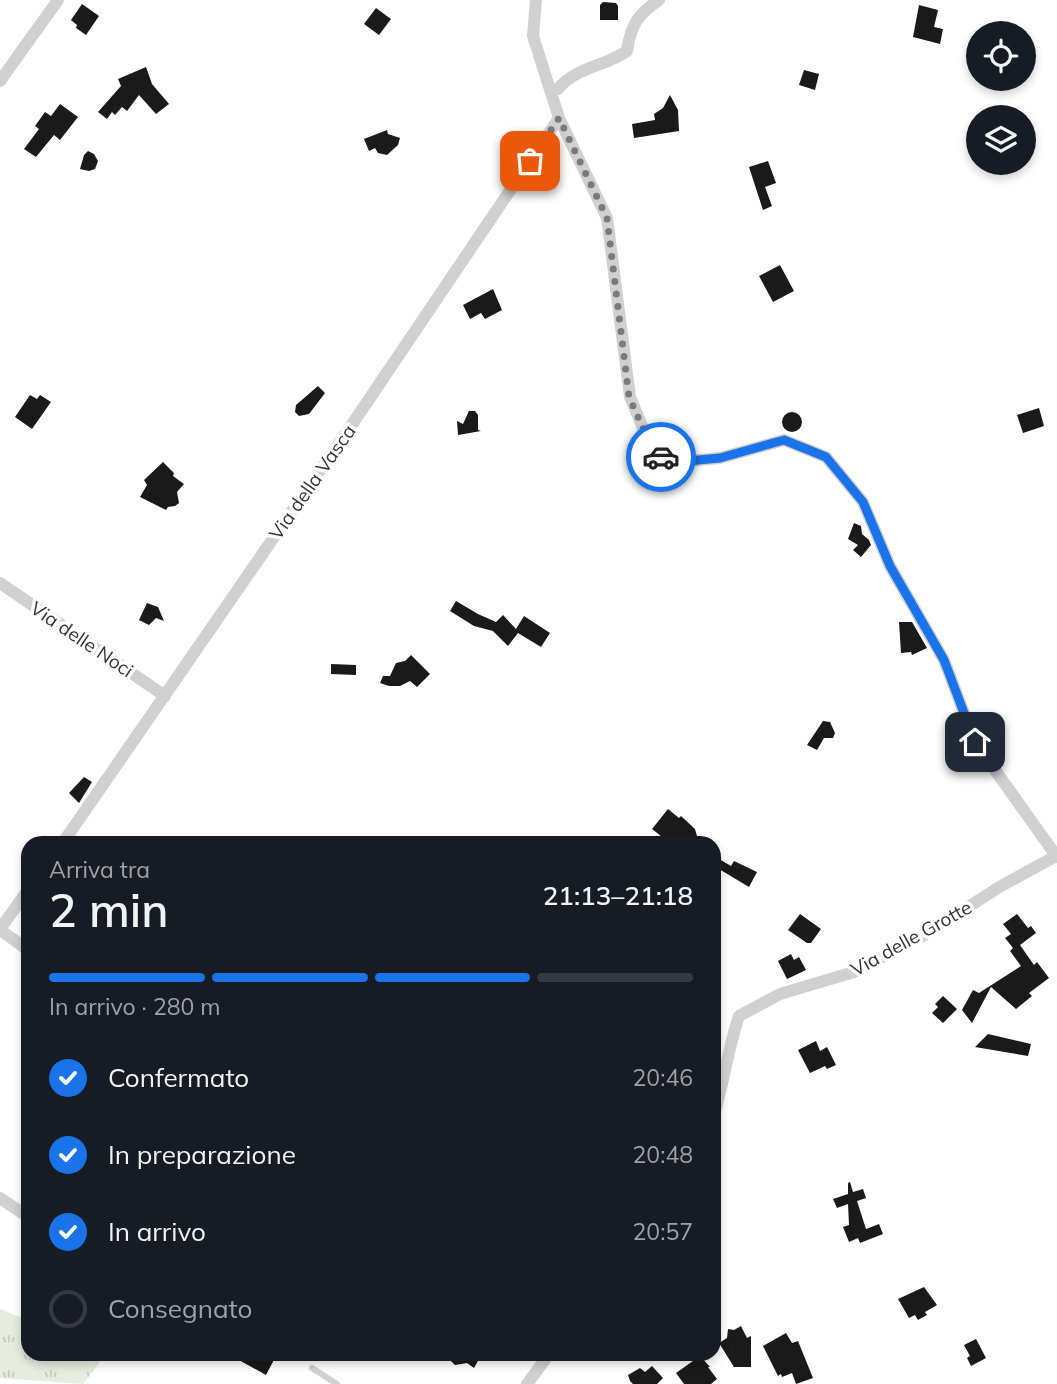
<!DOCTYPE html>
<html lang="it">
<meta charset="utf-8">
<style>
:root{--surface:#171b24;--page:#242831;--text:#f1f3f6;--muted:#9ea1a6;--line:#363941;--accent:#1a73e8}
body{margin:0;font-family:Mulish,sans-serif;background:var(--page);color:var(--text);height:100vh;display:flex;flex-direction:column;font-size:26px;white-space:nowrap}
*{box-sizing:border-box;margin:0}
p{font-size:23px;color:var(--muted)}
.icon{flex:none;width:38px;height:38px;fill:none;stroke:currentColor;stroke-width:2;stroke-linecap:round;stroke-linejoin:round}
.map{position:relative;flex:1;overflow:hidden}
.sheet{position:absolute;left:21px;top:836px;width:700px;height:525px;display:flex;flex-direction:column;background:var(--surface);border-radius:21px;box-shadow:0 4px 10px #0003}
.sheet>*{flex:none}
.controls{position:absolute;left:966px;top:21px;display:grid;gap:14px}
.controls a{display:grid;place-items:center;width:70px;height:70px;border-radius:50%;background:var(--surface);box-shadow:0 4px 10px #0003;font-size:35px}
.pin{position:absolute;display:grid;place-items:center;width:60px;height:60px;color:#fff;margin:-30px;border-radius:14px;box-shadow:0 4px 10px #0006}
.courier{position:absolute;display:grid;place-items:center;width:70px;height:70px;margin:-35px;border:5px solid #1a73e8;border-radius:50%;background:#fff;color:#222;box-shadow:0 2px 9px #0007}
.headline em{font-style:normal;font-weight:600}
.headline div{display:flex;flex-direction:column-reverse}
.headline{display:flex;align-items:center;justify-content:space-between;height:119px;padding:0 28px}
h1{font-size:46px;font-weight:600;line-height:52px}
.bar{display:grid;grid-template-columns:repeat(4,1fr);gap:10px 7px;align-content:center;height:84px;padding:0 28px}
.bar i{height:9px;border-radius:5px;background:var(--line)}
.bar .current{background:var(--accent)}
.bar p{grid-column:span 4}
ol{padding:0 28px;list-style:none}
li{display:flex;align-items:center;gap:21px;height:77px}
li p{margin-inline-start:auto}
li .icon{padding:7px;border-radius:50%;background:var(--accent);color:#fff;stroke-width:4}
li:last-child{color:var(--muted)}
li i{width:38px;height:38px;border:4px solid var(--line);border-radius:50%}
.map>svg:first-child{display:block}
</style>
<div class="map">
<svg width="1057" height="1384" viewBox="0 0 1057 1384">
<defs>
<pattern id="grass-tufts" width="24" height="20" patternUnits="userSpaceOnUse" patternTransform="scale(1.75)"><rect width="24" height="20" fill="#e6ecdf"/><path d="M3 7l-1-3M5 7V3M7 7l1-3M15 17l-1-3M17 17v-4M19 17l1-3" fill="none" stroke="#c6cbc0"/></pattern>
</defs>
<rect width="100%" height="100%" fill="#fff"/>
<!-- grass -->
<path fill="url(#grass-tufts)" d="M 28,1307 L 28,1354 L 105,1355 L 83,1384 L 0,1378 L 0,1309 L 20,1317 Z"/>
<!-- building -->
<path fill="#1a1a1a" d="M 603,2 L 616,3 L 618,6 L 618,20 L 600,20 L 600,5 Z
M 82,4 L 99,16 L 86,35 L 76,28 L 77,25 L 71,20 Z
M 919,5 L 938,10 L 934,27 L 943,29 L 940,44 L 913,37 Z
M 376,8 L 391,19 L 379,35 L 364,24 Z
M 146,67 L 152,84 L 169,104 L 156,114 L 139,95 L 127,111 L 122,107 L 115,115 L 112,112 L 107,119 L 98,112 L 121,86 L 118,79 Z
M 804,70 L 819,74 L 815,90 L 799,85 Z
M 670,95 L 678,110 L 679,131 L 634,138 L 632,124 L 655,120 L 654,114 L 663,108 Z
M 60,104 L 78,117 L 60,140 L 54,135 L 36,157 L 24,149 L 39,129 L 35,126 L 45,112 L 51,116 Z
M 387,130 L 388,134 L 400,138 L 398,145 L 387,155 L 378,153 L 375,148 L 369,151 L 364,139 Z
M 88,151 L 94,154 L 98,161 L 95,169 L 89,171 L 80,169 L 84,155 Z
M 768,161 L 776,183 L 765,187 L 772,206 L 763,210 L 749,167 Z
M 780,265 L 794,291 L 773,302 L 759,276 Z
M 493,289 L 502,310 L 485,319 L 481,313 L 470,319 L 463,305 Z
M 318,386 L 325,393 L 309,414 L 299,416 L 295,412 L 296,405 Z
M 30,395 L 37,399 L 40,395 L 51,402 L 32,429 L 15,417 Z
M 1039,408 L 1044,426 L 1023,433 L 1017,415 Z
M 469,411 L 475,411 L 478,415 L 478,430 L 481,431 L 458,435 L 457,421 L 463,424 Z
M782 422a10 10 0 1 1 20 0a10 10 0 1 1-20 0Z
M 163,462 L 174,473 L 173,476 L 184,484 L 177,492 L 179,503 L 175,506 L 168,507 L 166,510 L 140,497 L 147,485 L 144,480 Z
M 854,523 L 861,526 L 862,534 L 869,540 L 871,545 L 861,557 L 853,550 L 858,545 L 848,539 Z
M 456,601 L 478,614 L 496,622 L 503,615 L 516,629 L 524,616 L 550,633 L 541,647 L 518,633 L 508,646 L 493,631 L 474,626 L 450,611 Z
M 147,603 L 158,607 L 164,621 L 156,618 L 149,625 L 139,620 Z
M 899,622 L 912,622 L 927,648 L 912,655 L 911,652 L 901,653 Z
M 411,655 L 430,674 L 417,687 L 410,681 L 400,686 L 389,686 L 380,683 L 383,676 L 390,676 L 396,663 L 405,661 Z
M 331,664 L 356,665 L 356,675 L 331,674 Z
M 823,721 L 830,722 L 835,733 L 833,738 L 824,738 L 817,750 L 807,745 Z
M 84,777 L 92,782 L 79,803 L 69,793 Z
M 668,809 L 679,818 L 681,816 L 695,829 L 697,836 L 691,844 L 671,844 L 652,829 Z
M 714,856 L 731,866 L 734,861 L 757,872 L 749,887 L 714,866 Z
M 800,914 L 821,929 L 811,943 L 807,943 L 788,930 Z
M 1017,914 L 1028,928 L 1031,926 L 1036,933 L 1020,945 L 1034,965 L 1037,962 L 1049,978 L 1029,993 L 1032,996 L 1016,1009 L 991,987 L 972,1023 L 962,1010 L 973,990 L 979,993 L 1021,966 L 1010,951 L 1013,948 L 1005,938 L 1011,934 L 1003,924 Z
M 791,954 L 794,960 L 799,957 L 806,970 L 787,979 L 778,961 Z
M 943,996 L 957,1009 L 943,1023 L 932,1013 L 938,1007 L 935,1004 Z
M 988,1034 L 1031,1044 L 1028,1056 L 975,1047 Z
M 816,1041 L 820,1051 L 827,1047 L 836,1065 L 827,1069 L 825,1066 L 810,1073 L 798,1050 Z
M 850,1182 L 853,1192 L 863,1189 L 866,1198 L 857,1201 L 866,1229 L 879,1224 L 883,1234 L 860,1243 L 858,1238 L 849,1242 L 843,1227 L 849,1225 L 848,1204 L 837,1208 L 833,1199 L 848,1194 L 848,1183 Z
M 924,1287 L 937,1305 L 925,1312 L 927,1315 L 918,1320 L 915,1315 L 909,1318 L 898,1299 Z
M 741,1326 L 747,1338 L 751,1336 L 751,1367 L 734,1367 L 719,1343 L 727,1338 L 728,1329 L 734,1330 Z
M 786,1333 L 792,1343 L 798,1341 L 813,1378 L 796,1384 L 792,1373 L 782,1377 L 781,1374 L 778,1376 L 763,1346 Z
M 976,1339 L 986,1358 L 971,1366 L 967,1358 L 970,1356 L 964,1345 Z
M 228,1354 L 277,1354 L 266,1375 Z
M 444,1354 L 487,1354 L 488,1355 L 479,1359 L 474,1368 L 467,1363 L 455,1365 Z
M 700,1356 L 710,1367 L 708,1367 L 717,1379 L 711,1384 L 684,1384 L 676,1373 Z
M 652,1366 L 663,1378 L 657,1384 L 633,1384 L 630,1381 L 628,1375 L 640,1368 L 645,1372 Z"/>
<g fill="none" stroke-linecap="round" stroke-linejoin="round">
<!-- lane -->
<path stroke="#d0d0d0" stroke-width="6" d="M 312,1368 L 337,1384"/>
<!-- street -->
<path stroke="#d0d0d0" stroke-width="12" d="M 536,0 L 533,36 L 559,118 L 607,218 L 630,397 L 650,445 L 666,463 L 720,458 L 784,440 L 826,457 L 863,502 L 890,566 L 944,660 L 975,742 L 1057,857
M 0,81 L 58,0
M 550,90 L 558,89 C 576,67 604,67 627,51 C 631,25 637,15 659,0
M 0,583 L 165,696
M 62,844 L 355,420 L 559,118
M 0,929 L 28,890
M 0,930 L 28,950
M 714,1115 C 724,1082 728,1048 739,1016 L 780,994 L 854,972 L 921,937 L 1001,886 L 1056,856
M 0,1198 L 28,1217
M 527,1384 L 549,1354"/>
</g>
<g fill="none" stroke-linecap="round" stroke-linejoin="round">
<!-- done -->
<path stroke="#7a7a7a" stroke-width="7" stroke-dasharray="0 12.6" d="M 530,161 L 559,118 L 607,218 L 629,397 L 650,444 L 661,457"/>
<!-- route -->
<path stroke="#1a73e8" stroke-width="9" d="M 661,457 L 666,463 L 720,458 L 784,440 L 826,457 L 863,502 L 890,566 L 944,660 L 975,742"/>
</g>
<g text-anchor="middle" stroke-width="7" stroke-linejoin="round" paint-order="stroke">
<!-- street labels -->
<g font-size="19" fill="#333" stroke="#fff">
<text transform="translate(312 482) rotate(-55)" y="7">Via della Vasca</text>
<text transform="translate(82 639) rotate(34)" y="7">Via delle Noci</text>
<text transform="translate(911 938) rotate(-29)" y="7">Via delle Grotte</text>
</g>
</g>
</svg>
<div class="controls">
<a><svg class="icon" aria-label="locate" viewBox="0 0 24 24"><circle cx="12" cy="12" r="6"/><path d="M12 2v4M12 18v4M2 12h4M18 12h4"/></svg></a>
<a><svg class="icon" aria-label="layers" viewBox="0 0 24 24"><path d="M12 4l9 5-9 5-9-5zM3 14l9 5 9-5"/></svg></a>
</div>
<div class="pin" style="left:530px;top:161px;background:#ea580c"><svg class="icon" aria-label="bag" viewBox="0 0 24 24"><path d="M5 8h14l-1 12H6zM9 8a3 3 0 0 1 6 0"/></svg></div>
<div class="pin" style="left:975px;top:742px;background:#1f2937"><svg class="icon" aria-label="home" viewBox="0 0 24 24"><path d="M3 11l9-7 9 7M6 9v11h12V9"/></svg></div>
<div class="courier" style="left:661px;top:457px"><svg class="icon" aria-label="car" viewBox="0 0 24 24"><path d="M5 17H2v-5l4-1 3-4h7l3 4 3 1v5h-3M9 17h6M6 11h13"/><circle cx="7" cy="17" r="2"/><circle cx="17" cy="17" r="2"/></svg></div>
<section class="sheet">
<div class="headline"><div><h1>2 min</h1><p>Arriva tra</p></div><em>21:13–21:18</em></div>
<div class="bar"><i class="current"></i><i class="current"></i><i class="current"></i><i></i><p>In arrivo · 280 m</p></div>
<ol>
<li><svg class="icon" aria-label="check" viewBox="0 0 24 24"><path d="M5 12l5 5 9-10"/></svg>Confermato<p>20:46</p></li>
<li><svg class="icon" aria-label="check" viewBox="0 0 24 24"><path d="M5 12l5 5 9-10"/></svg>In preparazione<p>20:48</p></li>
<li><svg class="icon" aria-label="check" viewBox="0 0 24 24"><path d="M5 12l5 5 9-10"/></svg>In arrivo<p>20:57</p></li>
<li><i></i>Consegnato</li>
</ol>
</section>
</div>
